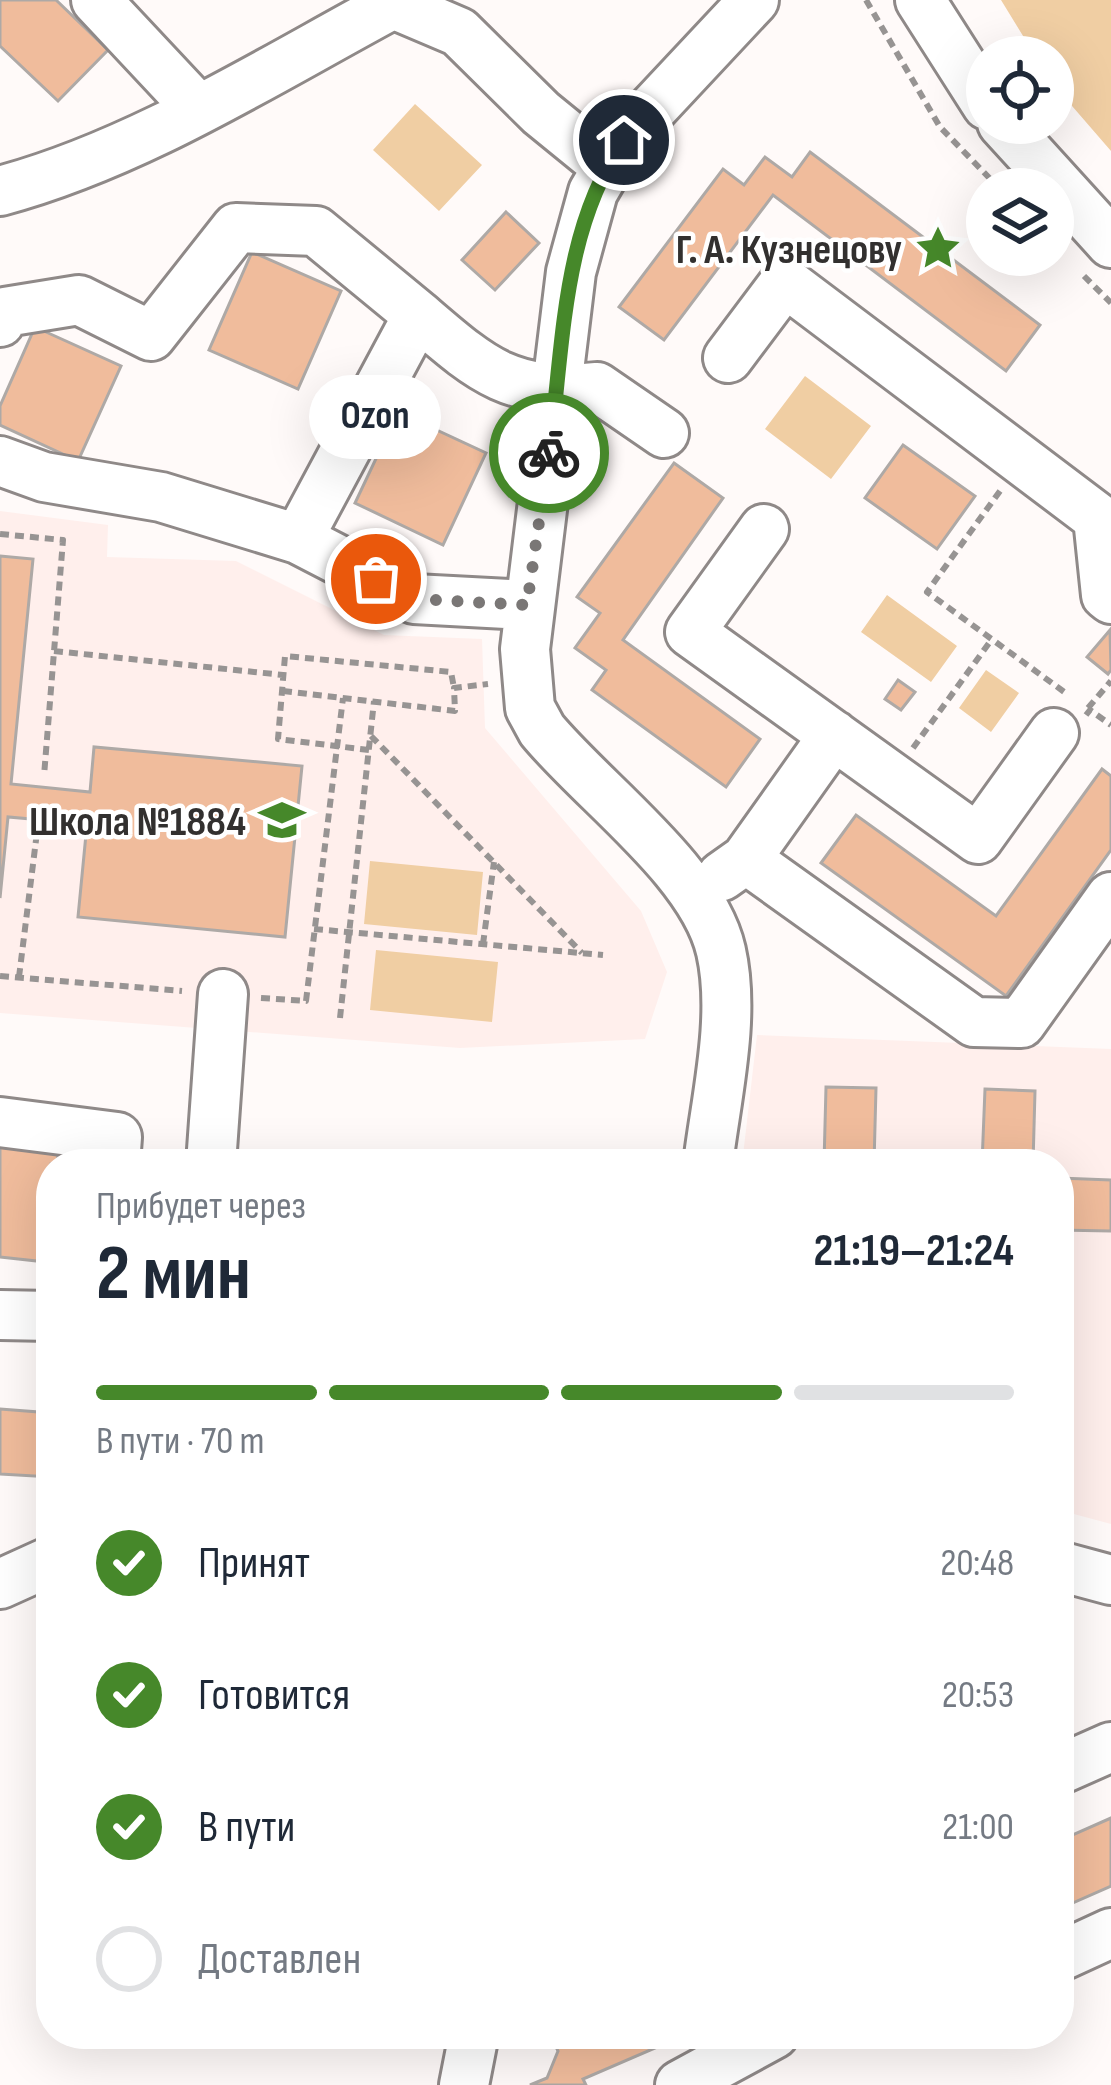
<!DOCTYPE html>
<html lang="ru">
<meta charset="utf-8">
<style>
:root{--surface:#fff;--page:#f2f2f3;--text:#1f2937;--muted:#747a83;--line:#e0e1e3;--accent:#46882a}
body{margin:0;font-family:"Sofia Sans Condensed",sans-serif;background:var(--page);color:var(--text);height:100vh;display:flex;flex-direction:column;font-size:45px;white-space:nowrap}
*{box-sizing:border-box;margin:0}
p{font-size:39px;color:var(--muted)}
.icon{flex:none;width:66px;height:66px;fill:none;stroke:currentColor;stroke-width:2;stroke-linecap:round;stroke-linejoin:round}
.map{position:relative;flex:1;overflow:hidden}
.sheet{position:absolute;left:36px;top:1149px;width:1038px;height:900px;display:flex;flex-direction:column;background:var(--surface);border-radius:48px;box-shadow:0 12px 48px #0002}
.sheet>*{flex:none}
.tools{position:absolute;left:966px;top:36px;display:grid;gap:24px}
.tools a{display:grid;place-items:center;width:108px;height:108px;border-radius:50%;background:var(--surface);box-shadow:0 12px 48px #0002;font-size:60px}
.pin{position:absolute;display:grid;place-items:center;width:102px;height:102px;color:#fff;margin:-51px;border:6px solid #fff;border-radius:50%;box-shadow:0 3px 12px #0007}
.courier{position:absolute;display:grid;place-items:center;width:120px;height:120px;margin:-60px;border:9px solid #46882a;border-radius:50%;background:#fff;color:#222;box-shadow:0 3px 15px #0007}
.bubble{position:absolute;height:84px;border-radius:42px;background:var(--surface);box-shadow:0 12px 48px #0002;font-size:39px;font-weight:700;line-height:84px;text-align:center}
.head em{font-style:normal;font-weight:700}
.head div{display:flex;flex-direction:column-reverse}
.head{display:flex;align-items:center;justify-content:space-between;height:204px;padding:0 60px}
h1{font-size:78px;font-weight:700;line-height:90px}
.bar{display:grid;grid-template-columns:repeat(4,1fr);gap:18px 12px;align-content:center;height:144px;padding:0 60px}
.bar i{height:15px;border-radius:9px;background:var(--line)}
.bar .current{background:var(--accent)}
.bar p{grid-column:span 4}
ol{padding:0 60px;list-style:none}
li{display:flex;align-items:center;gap:36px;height:132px}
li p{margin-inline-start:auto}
li .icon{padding:12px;border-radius:50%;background:var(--accent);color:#fff;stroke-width:4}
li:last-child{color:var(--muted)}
li i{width:66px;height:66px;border:6px solid var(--line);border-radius:50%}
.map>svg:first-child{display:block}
</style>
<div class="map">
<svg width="1111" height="2085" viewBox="0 0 1111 2085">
<rect width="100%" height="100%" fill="#fffaf9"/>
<!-- built -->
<path fill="#ffefec" d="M 0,511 L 108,525 L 107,557 L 236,561 L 384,635 L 482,639 L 485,728 L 641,911 L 667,972 L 645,1039 L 460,1048 L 0,1013 Z
M 757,1035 L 1111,1049 L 1111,1524 L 1059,1510 L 1059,1164 L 742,1164 Z"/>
<!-- green -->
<path fill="#f0cea3" d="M 1001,0 L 1111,0 L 1111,151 L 1053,84 L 1053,57 L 1036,57 Z
M 415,104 L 482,165 L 439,211 L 373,150 Z
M 805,376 L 871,426 L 831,479 L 765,429 Z
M 887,595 L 957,646 L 931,682 L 861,632 Z
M 986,670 L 1019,693 L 991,732 L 959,708 Z
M 370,861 L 483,872 L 477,935 L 364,924 Z
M 376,950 L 498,962 L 492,1022 L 370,1010 Z"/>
<!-- building -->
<path fill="#f0bc9c" stroke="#aea9a6" stroke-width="3" d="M 0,0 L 56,0 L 108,50 L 58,101 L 0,46 Z
M 810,152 L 1040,325 L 1006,371 L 773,195 L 664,340 L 619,307 L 723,169 L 744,185 L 765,157 L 792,177 Z
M 506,212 L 539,243 L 495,290 L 462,260 Z
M 252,252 L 341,291 L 298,389 L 209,350 Z
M 35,327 L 121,366 L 78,461 L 0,425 L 0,406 Z
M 398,412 L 486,453 L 443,545 L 355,503 Z
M 903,445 L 975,496 L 937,549 L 865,498 Z
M 674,463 L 723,498 L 623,640 L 760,739 L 726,787 L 592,690 L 606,670 L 575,648 L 600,613 L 577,597 Z
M 0,556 L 33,559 L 11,784 L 90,792 L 94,747 L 302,766 L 285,937 L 78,917 L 87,824 L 8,817 L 0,898 Z
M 1110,630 L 1111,670 L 1108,674 L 1087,657 Z
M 898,680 L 915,692 L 901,710 L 885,699 Z
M 1102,769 L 1111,776 L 1111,850 L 1006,996 L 821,863 L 856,815 L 996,916 Z
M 826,1087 L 876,1088 L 874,1164 L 824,1164 Z
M 985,1089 L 1035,1091 L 1033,1164 L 982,1164 Z
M 0,1139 L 59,1145 L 57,1164 L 51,1164 L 46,1262 L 0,1257 Z
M 1059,1178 L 1111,1180 L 1111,1231 L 1059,1230 Z
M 0,1409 L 51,1413 L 51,1477 L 0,1474 Z
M 1111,1818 L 1111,1886 L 1059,1909 L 1059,1841 Z
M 550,2034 L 674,2034 L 676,2039 L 583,2079 L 586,2085 L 530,2085 L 547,2078 L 558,2051 Z"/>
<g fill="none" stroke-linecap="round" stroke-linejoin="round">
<!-- minor casing -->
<g stroke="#8f8988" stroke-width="54">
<path id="minor" d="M 96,0 L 198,109
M 920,0 L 987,105
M 1002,123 L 1111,243
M 0,191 C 138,154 268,71 393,4 L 459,32 L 541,113 L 606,166
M 418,315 C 481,369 509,396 597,387 L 664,433
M 0,322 L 5,312 L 79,300 L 151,336 L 236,228 L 316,231 L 418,315 L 298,539
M 728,358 L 785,282 L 1098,518 L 1106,595 L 1111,599
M 0,461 L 44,477 L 161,497 L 298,539 L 414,599 L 527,605
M 764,529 L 690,632 L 978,839 L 1054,733
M 746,859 L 974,1022 L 1021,1023 L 1111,897
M 722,876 L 746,859 L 834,735
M 0,1122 L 117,1137 L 115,1164
M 211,1164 L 223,994
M 708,1164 C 716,1098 736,1017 721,951 C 703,871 594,793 542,730 L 530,708 L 525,649 L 571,272 L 593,192 L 624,139 L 754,0
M 0,1315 L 51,1316
M 1059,1566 L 1111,1580
M 0,1584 L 51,1561
M 1059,1770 L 1111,1747
M 1059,1957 L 1111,1933
M 464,2085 L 474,2034
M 680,2085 L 774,2034"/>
</g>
<!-- path -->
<path stroke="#979493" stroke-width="6" stroke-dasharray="9 6" stroke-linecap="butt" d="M 866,0 L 940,127 L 1000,189
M 1084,276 L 1111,303
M 1000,491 L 927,592 L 1067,694
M 0,534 L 63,540 L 44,776
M 54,651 L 283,675
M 283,691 L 455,711 L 454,688 L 488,684
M 1088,708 L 1111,681
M 1086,715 L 1090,710 L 1111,725
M 371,736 L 582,953
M 913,748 L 992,639
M 369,750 L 278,739 L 285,656 L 451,672 L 454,688
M 314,929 L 603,955
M 483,944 L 494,862
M 0,976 L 182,991
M 19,977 L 37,832
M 261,998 L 306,1001 L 343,698
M 340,1018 L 374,701"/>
<!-- minor -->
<use href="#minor" stroke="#fff" stroke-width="48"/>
</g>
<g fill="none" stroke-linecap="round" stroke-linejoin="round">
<!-- done -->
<path stroke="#7a7776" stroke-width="12" stroke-dasharray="0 21.6" d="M 376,579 L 415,599 L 527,605 L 549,453"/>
<!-- route -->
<path stroke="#46882a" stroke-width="15" d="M 549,453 C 564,346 561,231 624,140"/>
</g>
<!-- icons -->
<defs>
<g id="sight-bare" transform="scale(3.6)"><path d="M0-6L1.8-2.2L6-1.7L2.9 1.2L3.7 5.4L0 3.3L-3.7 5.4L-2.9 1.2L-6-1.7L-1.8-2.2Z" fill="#46882a" stroke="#fff" stroke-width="2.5" paint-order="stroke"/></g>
<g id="school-bare" transform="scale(3.6)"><path d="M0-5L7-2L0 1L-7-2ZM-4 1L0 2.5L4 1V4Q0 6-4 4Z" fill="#46882a" stroke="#fff" stroke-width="2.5" paint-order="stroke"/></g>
</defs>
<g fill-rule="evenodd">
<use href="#sight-bare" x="938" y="248"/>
<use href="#school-bare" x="282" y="820"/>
</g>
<g text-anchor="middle" stroke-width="9" stroke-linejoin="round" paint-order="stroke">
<!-- poi labels -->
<g font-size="42" font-weight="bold" fill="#32302f" stroke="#fff" text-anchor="end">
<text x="902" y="263">Г. А. Кузнецову</text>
<text x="246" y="835">Школа №1884</text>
</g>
</g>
</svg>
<div class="tools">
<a><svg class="icon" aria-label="locate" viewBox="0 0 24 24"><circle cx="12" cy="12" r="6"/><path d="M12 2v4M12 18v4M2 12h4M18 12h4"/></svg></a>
<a><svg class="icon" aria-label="layers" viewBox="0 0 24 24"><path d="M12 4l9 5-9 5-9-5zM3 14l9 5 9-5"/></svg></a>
</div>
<div class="pin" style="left:376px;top:579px;background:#ea580c"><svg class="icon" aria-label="bag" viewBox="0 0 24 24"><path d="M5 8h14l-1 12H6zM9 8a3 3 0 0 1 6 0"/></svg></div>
<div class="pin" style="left:624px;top:140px;background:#1f2937"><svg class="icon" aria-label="home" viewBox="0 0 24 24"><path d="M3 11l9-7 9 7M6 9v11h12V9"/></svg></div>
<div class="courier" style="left:549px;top:453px"><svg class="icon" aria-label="bike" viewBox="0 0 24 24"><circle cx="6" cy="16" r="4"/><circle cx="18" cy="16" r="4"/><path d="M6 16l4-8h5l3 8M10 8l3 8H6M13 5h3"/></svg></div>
<div class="bubble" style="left:309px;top:375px;width:132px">Ozon</div>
<section class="sheet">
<div class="head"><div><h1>2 мин</h1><p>Прибудет через</p></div><em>21:19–21:24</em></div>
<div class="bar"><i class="current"></i><i class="current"></i><i class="current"></i><i></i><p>В пути · 70 m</p></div>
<ol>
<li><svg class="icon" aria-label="check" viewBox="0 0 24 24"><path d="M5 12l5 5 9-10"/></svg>Принят<p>20:48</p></li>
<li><svg class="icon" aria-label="check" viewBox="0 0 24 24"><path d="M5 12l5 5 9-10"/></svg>Готовится<p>20:53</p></li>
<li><svg class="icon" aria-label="check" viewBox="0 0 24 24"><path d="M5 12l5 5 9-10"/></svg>В пути<p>21:00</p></li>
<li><i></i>Доставлен</li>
</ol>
</section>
</div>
